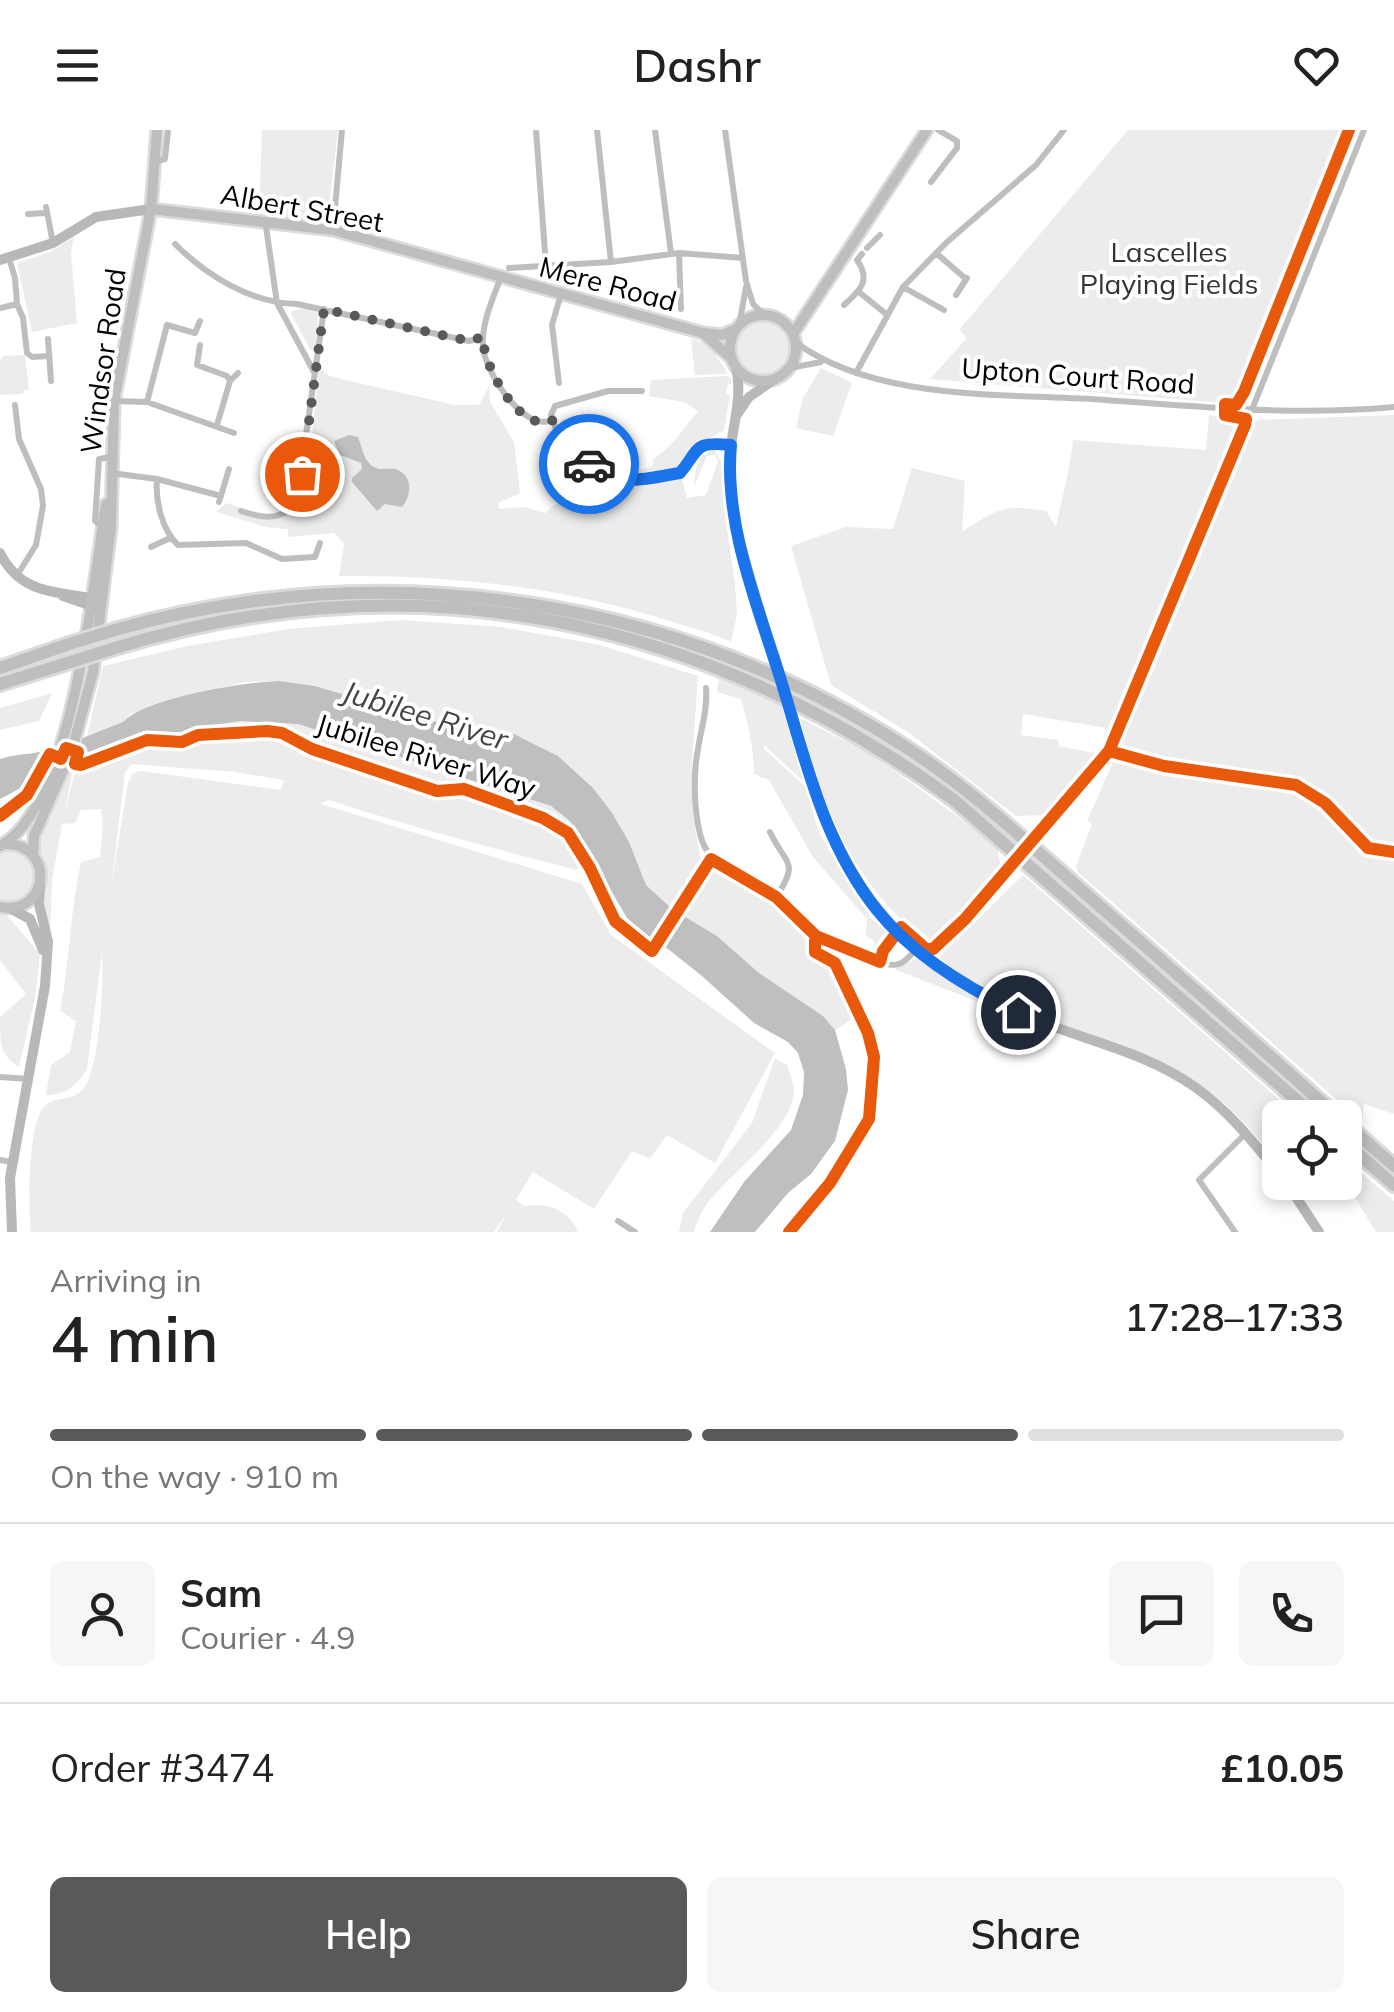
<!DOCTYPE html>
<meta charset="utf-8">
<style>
:root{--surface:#fff;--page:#f6f6f6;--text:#222;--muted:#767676;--line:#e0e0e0;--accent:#595959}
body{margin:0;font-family:Mulish,sans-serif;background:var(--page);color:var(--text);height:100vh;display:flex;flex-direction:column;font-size:38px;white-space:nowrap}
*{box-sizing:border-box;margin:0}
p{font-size:32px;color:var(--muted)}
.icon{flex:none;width:55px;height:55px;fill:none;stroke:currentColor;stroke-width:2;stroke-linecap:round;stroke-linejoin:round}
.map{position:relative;height:1102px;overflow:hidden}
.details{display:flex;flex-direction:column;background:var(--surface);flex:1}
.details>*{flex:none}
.fabs{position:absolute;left:1262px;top:970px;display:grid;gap:20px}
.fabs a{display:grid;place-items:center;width:100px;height:100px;border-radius:15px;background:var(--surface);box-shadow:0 5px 15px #0003;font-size:50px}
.pin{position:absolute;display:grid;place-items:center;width:85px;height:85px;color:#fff;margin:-42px;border:5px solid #fff;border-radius:50%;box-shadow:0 2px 10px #0007}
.courier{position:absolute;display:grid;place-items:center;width:100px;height:100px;margin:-50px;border:8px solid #1a73e8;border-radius:50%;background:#fff;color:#222;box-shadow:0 2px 12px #0007}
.headline em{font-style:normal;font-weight:600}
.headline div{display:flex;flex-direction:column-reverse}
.headline{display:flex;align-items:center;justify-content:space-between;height:170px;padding:0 50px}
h1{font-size:65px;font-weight:600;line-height:75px}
.bar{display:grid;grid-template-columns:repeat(4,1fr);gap:15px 10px;align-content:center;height:120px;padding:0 50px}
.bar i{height:12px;border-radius:8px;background:var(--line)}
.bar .active{background:var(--accent)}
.bar p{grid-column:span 4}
.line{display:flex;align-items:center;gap:25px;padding:0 50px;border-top:2px solid var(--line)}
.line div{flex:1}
.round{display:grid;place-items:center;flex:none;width:105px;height:105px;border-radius:15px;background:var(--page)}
.button{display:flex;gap:20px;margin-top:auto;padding:20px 50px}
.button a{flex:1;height:115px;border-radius:15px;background:var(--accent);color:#fff;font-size:40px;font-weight:600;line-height:115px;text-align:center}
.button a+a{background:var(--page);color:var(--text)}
header{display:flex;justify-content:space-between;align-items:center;height:130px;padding:0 50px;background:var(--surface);font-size:45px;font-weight:600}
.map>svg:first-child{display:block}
</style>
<header><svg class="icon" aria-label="menu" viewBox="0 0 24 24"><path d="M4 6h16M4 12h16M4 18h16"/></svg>Dashr<svg class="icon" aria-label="heart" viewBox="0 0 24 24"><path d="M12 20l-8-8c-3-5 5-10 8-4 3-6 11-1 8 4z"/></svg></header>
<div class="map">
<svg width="1394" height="1102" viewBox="0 0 1394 1102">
<rect width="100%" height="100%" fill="#fff"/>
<!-- green -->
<path fill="#ececec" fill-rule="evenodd" d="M 262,0 L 338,0 L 327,93 L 259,83 Z
M 1128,0 L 1359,0 L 1247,270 L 1236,274 L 930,249 L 967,208 L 959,200 Z
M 74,107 L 71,123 L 77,193 L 32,202 L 17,133 L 50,122 Z
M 319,178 L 315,221 L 312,222 L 291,184 L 293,180 Z
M735 219a28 28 0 1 1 56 0a28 28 0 1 1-56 0Z
M 691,208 L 710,216 L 728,244 L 695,245 Z
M 25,225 L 29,260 L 24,260 L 23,264 L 0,265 L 0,231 L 3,226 Z
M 319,238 L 328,245 L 341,249 L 455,275 L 479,275 L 489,256 L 490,272 L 514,312 L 520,363 L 498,373 L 499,379 L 524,377 L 546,383 C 554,374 566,369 566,356 L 602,358 L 681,346 L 687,368 L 706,365 L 718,331 L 715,325 L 707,326 L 694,357 C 695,340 696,325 715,320 L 721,332 L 723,372 L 735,453 L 737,485 L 731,512 C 713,503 692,498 673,492 C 565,457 452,445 339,446 L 344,414 L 334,403 L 288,407 L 288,399 C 261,399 242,388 216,382 L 226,373 L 269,387 L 301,379 L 305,374 Z
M 821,238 L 852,253 L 833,306 L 796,298 L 803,268 Z
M 726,246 L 731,248 L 731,254 L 728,254 L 726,264 L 730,265 L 724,300 L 690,320 L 681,338 L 617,348 L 608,339 L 614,337 L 628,342 L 652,337 L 653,329 C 677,313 680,302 698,281 L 684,272 L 649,266 L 651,250 Z
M 1209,285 L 1233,288 L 1249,294 L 1259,290 L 1394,285 L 1394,984 L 1364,974 L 1362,992 L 1078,742 L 1076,736 L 1092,694 L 1087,691 L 1114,630 L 1099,625 L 1046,685 L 1016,686 L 909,603 L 831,555 L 791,416 L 846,397 L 893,399 L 912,338 L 965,351 L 962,402 C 997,379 1003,374 1046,381 L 1056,397 C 1062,368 1070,340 1073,310 L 1206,320 ZM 1023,584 L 1106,598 L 1100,624 L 1059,616 L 1058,610 L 1021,605 Z
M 400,490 L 501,497 L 600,515 L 698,546 L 692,634 L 695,699 L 701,731 L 770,767 L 813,808 L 813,822 L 828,838 L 856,887 L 835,900 L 823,886 L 759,843 L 717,806 L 672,779 L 646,755 L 629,712 L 593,658 L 558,626 L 523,608 L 474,596 L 441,593 L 315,556 L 279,551 L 244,552 L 165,573 L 131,584 L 123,592 L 87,606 L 103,536 L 187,516 L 288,499 Z
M 719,549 L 781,573 L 803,651 L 764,615 L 764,619 L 805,656 L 818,700 L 847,752 L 870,787 L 893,808 L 883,818 L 874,816 L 874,811 L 866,806 L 867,789 L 813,727 L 769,650 L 754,644 C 754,619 748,593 741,569 L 717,562 Z
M 52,563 L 39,591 L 0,600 L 0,578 Z
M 800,588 L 871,624 L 997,715 L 1001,738 L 940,808 L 929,816 C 853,751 824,684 800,588 Z
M 241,590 L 298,594 L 551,676 L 570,691 L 591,722 L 576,740 C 493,718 410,697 329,670 L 321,674 L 582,754 L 611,805 L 775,923 L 715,1033 L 667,1005 L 650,1029 L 632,1021 L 594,1079 L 533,1042 L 516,1070 L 524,1076 C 547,1072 569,1080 578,1102 L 497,1102 L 507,1083 L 494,1102 L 31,1102 C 28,1079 27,987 47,974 C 61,965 78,972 87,953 C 101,922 103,858 102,823 L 87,939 C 77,956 65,965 46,965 L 51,935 L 70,922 L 76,891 L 60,881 C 70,831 70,781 81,732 L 100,727 L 103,692 L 101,679 L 81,680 L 75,693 L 62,694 L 52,751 L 50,808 L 35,714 L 76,623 L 64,686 L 76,637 L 83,629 L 153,605 L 174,606 L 200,597 ZM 131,634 L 235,642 L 284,650 L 281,660 L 141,641 L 133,643 L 128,653 L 111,757 L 125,643 Z
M 10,718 C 48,728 46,772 0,772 L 0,720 Z
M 1023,745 L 1299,987 L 1280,988 L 1280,1034 C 1255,1005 1229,972 1195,952 C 1149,924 1099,912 1054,893 L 1055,890 L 970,850 L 1047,890 C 1009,876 976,857 944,833 L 952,838 L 940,828 L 941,820 L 954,807 L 958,809 Z
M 0,784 L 6,784 L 40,824 L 35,868 L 19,937 C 0,925 0,914 0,887 L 26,864 L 0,830 Z
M 919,828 L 962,859 L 1014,886 L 894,839 Z
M 775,928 L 788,936 C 789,943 794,953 794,960 C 793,1002 725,1045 703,1080 C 699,1086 696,1095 694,1102 L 679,1102 L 683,1083 L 752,993 Z
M 1357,1039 L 1394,1071 L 1394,1102 L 1376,1102 L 1353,1064 Z"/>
<!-- water -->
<path fill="#bfbfbf" d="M 349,305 L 358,307 C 362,317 364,332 374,337 C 382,342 390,336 398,340 C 414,348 411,366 402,377 L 385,374 L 377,381 L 352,352 L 352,348 L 362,339 L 361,333 L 340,325 L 334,311 Z
M 279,551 L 315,556 L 441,593 L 514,604 L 558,626 L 593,658 L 612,683 L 629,712 L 646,755 L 672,779 L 717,806 L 759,843 L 823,886 L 835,900 L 846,939 L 848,960 L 835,1011 L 811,1044 L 788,1063 L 755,1102 L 710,1102 L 744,1052 L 791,1000 L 803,965 L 804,942 L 798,923 L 788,912 L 754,893 L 702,846 L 668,819 L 651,810 L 627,788 L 570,691 L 551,676 L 298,594 L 241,591 L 200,597 L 174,606 L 153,605 L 33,646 L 19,659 L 0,669 L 0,629 C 14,624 25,625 39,622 C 67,616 96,602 123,592 C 146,568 244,552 279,551 Z"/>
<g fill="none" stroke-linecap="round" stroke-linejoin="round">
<!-- primary casing -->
<g stroke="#dbdbdb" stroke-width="15">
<path id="primary" d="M 151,79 L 333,100 L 703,203 L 722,205 L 736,199
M730 218a33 33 0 1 1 66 0a33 33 0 1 1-66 0Z
M 703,203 L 731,228
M 793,204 L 927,0
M 0,716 C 73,677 93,453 106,374
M 33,726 L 34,706 L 72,620 L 93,542 L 111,397 L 114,271 L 151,79 L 157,0
M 0,777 C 49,786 56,715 6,714"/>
</g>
<!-- highway casing -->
<g stroke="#dbdbdb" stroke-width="18">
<path id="highway" d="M 115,500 C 384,424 672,466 907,618 C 975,662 1034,719 1095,772 C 1176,843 1258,915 1339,988
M 115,518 C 415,426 703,487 954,670 L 1317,988
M 0,538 L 69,514
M 0,554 L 64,534
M 1345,993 L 1394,1036
M 1345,1012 L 1394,1055"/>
</g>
<!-- street -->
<path stroke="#bebebe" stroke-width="6" d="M 536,0 L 546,136
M 597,0 L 611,132
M 655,0 L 671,123
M 725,0 L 746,151 L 753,174 L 764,185
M 156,31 L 165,29 L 168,0
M 931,52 L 957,18 L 957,11 L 938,0
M 46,77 L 53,113
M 28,84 L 46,83
M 265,90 L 277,173 L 314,242
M 333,100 L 342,0
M 175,114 C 207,146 251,173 297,174 L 469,211 L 483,207
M 867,118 L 880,105
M 679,123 L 681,179
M 936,123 L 966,149
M 509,138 L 611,132 L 679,123 L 743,128
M 501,147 C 493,168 481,194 483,217 C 485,242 524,303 552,290
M 903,157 L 944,180
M 859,162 L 886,184
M 956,165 L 967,148
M 17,174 L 23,188 L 27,223 L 32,227 L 49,226
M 844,175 C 861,160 871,150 857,130 L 862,124
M 0,178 L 17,174 L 15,148 L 9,128
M 739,196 L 746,157
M 48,209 L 51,251
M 795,212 C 876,272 1008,263 1105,270 C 1202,277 1296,286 1394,277
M 200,215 L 197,235 L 227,246 L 230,251
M 790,238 L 821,232
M 856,243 L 903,157 L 946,113 L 1036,35 L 1064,0
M 559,253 L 552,195 L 561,164
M 642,261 L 608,261 L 555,276 L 551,285 C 563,321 566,318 595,337 C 604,343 613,349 624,351 C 641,352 662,346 679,343 C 700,319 692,311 731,315
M 114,271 L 147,272 L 234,303
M 147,272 L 167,195 L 195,203 L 200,191
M 15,275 L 19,309 L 41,359 L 43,376 L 36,415 L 16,447
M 1251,282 L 1364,0
M 217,295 L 230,251 L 238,243
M 111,343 L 157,349 L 221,366
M 157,349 C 155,371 162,400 178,415 L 246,413 L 282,429 L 315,427 L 320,413
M 219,372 L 229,339
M 241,381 C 262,388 278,391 296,375 L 324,179
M 101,396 L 95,391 L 99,329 L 111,327
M 151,417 L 170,408
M 706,558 C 708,578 701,599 698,619 C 693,644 694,679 700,704 C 709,743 748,744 774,766 C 788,777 799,792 813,804 C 825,813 886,840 899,834 C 906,832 911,824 916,819
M 770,702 C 786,736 800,731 776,767
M 0,947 L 28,949
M 0,1030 L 12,1032
M 618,1091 L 635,1102
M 1235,1102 L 1199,1050 L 1245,1004"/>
<!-- secondary -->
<path stroke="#b8b8b8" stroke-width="10" d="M 0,130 L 53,113 L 96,87 L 151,79
M 736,237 C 744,270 729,306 729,339 C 730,386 746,434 759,478
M 736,286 L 749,267 L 775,249
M 0,423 C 21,465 56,461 96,469
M 63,466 L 98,478
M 796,602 C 836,738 883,823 1019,883 C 1077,909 1143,920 1195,957 C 1229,981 1254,1013 1280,1045
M 10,778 L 30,789 L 43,820
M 1286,1052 L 1319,1102
M 12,1102 L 10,1048 L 45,856 L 48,812 L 39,774 L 40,755"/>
<!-- primary -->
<use href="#primary" stroke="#bebebe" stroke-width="10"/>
<!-- highway -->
<use href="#highway" stroke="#bebebe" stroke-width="12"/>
<!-- highway-bridge casing -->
<g stroke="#dbdbdb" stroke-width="18" stroke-linecap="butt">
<path id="highway-bridge" d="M 69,514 L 115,500
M 64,534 L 115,518"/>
</g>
<!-- secondary-bridge -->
<path stroke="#b8b8b8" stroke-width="10" d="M 759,478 L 796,602"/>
<!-- highway-bridge -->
<use href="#highway-bridge" stroke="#bebebe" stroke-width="12"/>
<!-- cycleway casing -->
<g stroke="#fff" stroke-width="19">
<path id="cycleway" d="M 1109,621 L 1164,636 L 1296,655 L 1325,673 L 1368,718 L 1394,722
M 0,686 L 27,665 L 50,624 L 61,629 L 66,618 L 78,622 L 75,634 L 81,635 L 147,610 L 182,612 L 198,605 L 267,601 L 282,603 L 312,619 L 437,661 L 464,659 L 543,688 L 568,703 L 590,738 L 615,791 L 652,821 L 711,729 L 776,767 L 816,806 L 880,832 L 883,821 L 901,797 L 926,819 L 933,819 L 965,789 L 1109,621 L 1245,295 L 1246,289 L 1225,285 L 1225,274 L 1236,275 L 1244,262 L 1349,0
M 789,1102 L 830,1053 L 869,989 L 874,927 L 868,903 L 835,833 L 815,822 L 815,811"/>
</g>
<!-- cycleway -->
<use href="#cycleway" stroke="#e8590c" stroke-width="12"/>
</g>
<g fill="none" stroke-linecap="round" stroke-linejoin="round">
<!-- done -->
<path stroke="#595959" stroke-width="10" stroke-dasharray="0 18" d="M 302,344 L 324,179 L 469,211 L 483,207 C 482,234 520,305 552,290 C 563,311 566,324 589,334"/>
<!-- route -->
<path stroke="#1a73e8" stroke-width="12" d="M 589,334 C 627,357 637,350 680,343 C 700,319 693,311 731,315 C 724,393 756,471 779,544 C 805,627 822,711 877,780 C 913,825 967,858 1018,882"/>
</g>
<g text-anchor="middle" stroke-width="8" stroke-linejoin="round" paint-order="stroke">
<!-- street labels -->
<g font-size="28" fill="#000" stroke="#fff">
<text transform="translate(302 78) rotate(10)" y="10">Albert Street</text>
<text transform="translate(608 154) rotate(15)" y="10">Mere Road</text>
<text transform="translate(103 231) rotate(-82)" y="10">Windsor Road</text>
<text transform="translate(1078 246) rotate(4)" y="10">Upton Court Road</text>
<text transform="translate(426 626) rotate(17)" y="10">Jubilee River Way</text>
</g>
<!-- park labels -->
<g font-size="28" fill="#333" stroke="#fff">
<text x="1169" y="132">Lascelles<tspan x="1169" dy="32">Playing Fields</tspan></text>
</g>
<!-- water labels -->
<g font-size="30" font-style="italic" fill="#444" stroke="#fff">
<text transform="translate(425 586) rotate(17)" y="10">Jubilee River</text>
</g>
</g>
</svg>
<div class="fabs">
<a><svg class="icon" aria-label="locate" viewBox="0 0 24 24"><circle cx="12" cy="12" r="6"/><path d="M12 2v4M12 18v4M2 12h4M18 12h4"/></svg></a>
</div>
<div class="pin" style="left:302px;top:344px;background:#ea580c"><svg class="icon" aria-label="bag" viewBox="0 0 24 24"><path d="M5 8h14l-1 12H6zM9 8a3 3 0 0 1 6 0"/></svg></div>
<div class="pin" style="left:1018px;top:882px;background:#1f2937"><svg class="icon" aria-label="home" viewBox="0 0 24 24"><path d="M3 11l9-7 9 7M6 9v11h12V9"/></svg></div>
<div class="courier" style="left:589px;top:334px"><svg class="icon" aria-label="car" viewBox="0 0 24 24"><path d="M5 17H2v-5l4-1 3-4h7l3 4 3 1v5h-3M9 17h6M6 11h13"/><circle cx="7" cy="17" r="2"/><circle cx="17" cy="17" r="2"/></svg></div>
</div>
<section class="details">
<div class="headline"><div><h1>4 min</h1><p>Arriving in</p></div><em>17:28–17:33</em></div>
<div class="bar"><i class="active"></i><i class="active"></i><i class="active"></i><i></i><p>On the way · 910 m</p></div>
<div class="line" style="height:180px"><a class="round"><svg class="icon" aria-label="person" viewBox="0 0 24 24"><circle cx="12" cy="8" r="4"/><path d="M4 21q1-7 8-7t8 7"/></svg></a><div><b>Sam</b><p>Courier · 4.9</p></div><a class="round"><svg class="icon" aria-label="chat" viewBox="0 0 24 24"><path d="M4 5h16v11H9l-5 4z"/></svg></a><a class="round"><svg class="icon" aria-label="phone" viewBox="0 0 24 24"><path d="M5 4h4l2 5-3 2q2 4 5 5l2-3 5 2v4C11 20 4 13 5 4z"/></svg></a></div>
<div class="line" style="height:130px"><div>Order #3474</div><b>£10.05</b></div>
<div class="button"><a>Help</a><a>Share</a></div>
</section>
